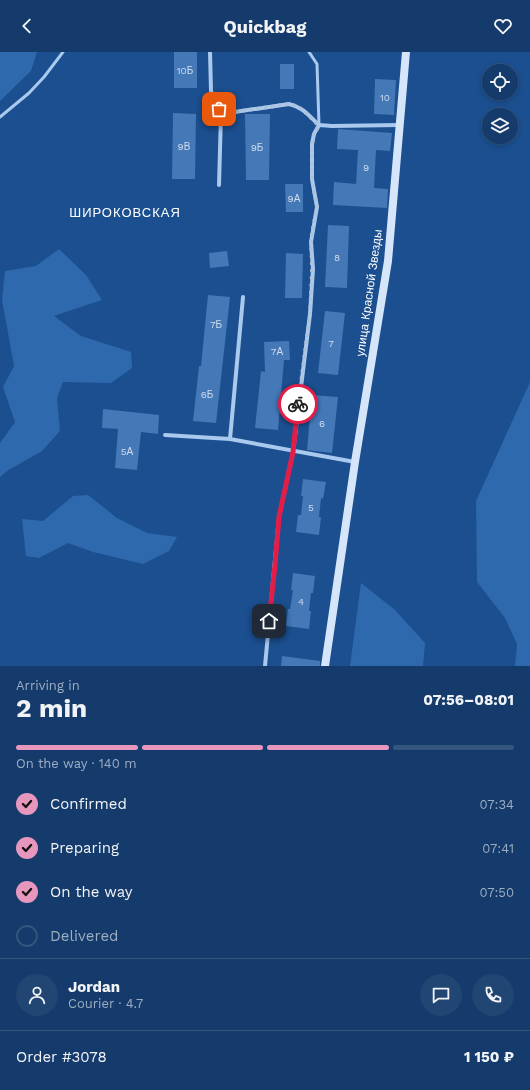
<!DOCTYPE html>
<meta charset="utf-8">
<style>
:root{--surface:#143b6b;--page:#214673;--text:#f1f3f6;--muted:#9dadc1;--line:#33557e;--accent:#e797bd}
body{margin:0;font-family:"Work Sans",sans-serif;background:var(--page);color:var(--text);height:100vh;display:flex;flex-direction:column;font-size:15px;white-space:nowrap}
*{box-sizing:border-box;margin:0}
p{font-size:13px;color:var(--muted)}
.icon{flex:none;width:22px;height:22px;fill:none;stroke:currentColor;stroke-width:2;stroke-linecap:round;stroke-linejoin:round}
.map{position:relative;height:614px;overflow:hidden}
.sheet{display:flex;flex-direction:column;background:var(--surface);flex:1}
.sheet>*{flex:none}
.tools{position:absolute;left:482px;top:12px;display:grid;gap:8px}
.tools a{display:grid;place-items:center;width:36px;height:36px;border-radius:50%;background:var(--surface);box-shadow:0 2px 6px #0003,0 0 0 1px var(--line);font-size:20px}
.pin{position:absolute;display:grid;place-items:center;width:34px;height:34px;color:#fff;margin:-17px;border-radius:8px;box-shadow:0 2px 6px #0006}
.courier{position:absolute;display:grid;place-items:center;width:40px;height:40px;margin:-20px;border:3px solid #e11d48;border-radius:50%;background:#fff;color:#222;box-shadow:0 1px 5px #0007}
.headline em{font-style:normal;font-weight:700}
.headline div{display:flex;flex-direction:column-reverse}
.headline{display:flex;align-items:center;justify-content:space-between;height:68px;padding:0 16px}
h1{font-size:26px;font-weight:700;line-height:30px}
.bar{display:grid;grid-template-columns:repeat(4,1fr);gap:6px 4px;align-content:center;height:48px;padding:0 16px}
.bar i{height:5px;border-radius:3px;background:var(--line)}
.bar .current{background:var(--accent)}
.bar p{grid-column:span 4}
.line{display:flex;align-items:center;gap:10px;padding:0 16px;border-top:1px solid var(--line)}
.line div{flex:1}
.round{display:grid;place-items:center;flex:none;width:42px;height:42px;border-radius:21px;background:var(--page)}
ol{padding:0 16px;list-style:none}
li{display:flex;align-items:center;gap:12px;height:44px}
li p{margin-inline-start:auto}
li .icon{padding:4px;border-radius:50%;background:var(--accent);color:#111;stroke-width:4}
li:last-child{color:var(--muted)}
li i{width:22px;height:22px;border:2px solid var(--line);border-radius:50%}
header{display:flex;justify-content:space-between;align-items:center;height:52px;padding:0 16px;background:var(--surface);font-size:18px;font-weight:700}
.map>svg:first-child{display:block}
</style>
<header><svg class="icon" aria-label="back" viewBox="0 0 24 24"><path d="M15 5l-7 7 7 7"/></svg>Quickbag<svg class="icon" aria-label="heart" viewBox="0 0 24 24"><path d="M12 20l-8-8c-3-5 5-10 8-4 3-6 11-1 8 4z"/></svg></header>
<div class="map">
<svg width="530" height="614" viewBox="0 0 530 614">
<rect width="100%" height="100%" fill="#1b4f8f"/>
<!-- green -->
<path fill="#2e69ad" d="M 0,0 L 37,0 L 31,19 L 0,49 Z
M 59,197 L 86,223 L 102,248 L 54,264 L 81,284 L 131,300 L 132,316 L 111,331 L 63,330 L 57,346 L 60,379 L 42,399 L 7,419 L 0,425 L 0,391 L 15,370 L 3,335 L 14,314 L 2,248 L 5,219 L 36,214 Z
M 530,330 L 530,614 L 515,614 L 517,592 L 505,566 L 477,530 L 476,449 Z
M 88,443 L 117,466 L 147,481 L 177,485 L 169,499 L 143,512 L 93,500 L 68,491 L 39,506 L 26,504 L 22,467 L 43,469 L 73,444 Z
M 361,531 L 395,558 L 425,591 L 423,614 L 350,614 Z"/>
<!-- building -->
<path fill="#4478b7" d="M 174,0 L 197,0 L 197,36 L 174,36 Z
M 280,12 L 294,12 L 294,37 L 280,37 Z
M 375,27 L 396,28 L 394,63 L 374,62 Z
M 173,61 L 196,62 L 195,127 L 172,127 Z
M 245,62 L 270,62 L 269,128 L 246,128 Z
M 338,77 L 392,81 L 390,99 L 376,98 L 374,136 L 388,137 L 387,156 L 333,153 L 334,130 L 356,132 L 358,98 L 337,97 Z
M 285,132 L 303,132 L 303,160 L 286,160 Z
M 328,173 L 349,174 L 347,236 L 325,235 Z
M 227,199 L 229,214 L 210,216 L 209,201 Z
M 286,201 L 303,202 L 302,246 L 285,246 Z
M 208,243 L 230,245 L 216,371 L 193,369 L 199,314 L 201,314 Z
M 325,259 L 345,261 L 338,323 L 318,321 Z
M 289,289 L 290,308 L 284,308 L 278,378 L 255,376 L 261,319 L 265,320 L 264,290 Z
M 312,343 L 338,345 L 332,401 L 307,398 Z
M 103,357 L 159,363 L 158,382 L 141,380 L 137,418 L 115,416 L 118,377 L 102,376 Z
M 303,427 L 326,430 L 323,447 L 321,446 L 319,465 L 321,465 L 319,483 L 296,480 L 298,463 L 301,463 L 303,444 L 301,444 Z
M 293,521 L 315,524 L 313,541 L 311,541 L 309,559 L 311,559 L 309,577 L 286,574 L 288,557 L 290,557 L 293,538 L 291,538 Z
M 282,604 L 320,609 L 320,614 L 281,614 Z"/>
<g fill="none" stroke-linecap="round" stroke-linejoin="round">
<!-- lane -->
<path stroke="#a9c9ee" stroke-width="3" d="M 309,0 L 317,12 L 319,73
M 0,65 L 29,41 L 44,25 L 63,0"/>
<!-- street -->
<path stroke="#a9c9ee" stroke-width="4" d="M 210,0 L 211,39 L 214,48 L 221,62 L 219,133
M 221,62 L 289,52 C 303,55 309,64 319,73 L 332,74 L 399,73
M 165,383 L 230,387 L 355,410
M 230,387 L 243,245
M 265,614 L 279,465 L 293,400 L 310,262 L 313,217 L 311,190 L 317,155 L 312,127 L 312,92 L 314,82 L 319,73"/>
<!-- secondary -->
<path stroke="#d6e6fa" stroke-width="8" d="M 325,614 L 355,410 L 388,209 L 406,0"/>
</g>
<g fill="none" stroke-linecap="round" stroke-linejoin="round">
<!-- done -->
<path stroke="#afc1d8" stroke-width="4" stroke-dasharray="0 7.2" d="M 219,57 L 221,62 L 289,52 C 303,55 309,64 319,74 L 314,82 L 312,92 L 312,128 L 317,155 L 312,181 L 311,190 L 312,217 L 310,262 L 298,352"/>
<!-- route -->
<path stroke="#e11d48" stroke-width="5" d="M 269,569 L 275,513 L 279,465 L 293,400 L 298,352"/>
</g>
<g text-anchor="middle" stroke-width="3" stroke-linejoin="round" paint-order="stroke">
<!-- number labels -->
<g font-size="10" fill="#d0dded">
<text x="185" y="22">10Б</text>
<text x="385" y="49">10</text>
<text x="184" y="98">9В</text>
<text x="257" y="99">9Б</text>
<text x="366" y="119">9</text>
<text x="294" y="150">9А</text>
<text x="337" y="209">8</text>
<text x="216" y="276">7Б</text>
<text x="331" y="295">7</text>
<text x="277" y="303">7А</text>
<text x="207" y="346">6Б</text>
<text x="322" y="375">6</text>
<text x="127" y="403">5А</text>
<text x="311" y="459">5</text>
<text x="301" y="553">4</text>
</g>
<!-- street labels -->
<g font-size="12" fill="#fff" stroke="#1b4f8f">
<text transform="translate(369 241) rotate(-82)" y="4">улица Красной Звезды</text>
</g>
<!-- neighbourhood labels -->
<g font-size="13" letter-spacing="1" fill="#fff" stroke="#1b4f8f">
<text x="125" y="165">ШИРОКОВСКАЯ</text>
</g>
</g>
</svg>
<div class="tools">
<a><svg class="icon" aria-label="locate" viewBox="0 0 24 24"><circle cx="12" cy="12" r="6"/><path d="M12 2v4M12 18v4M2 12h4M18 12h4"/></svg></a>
<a><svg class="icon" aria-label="layers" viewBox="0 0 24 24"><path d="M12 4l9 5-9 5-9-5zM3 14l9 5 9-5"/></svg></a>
</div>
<div class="pin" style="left:219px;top:57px;background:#ea580c"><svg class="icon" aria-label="bag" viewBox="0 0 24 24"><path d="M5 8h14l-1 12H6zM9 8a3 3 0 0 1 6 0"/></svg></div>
<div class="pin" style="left:269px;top:569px;background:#1f2937"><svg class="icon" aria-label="home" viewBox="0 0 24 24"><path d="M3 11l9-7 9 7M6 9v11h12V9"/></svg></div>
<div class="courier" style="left:298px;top:352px"><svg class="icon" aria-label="bike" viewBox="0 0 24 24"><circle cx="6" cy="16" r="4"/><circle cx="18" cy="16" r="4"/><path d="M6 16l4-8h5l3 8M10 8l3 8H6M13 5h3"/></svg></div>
</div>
<section class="sheet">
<div class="headline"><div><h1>2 min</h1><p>Arriving in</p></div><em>07:56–08:01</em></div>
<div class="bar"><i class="current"></i><i class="current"></i><i class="current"></i><i></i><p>On the way · 140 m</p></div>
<ol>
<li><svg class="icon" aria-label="check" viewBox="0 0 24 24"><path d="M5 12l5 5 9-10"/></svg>Confirmed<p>07:34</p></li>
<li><svg class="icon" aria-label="check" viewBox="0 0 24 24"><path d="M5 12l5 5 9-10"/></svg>Preparing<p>07:41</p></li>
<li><svg class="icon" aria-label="check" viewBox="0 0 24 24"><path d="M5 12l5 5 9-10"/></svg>On the way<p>07:50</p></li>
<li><i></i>Delivered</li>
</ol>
<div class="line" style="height:72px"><a class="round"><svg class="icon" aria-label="person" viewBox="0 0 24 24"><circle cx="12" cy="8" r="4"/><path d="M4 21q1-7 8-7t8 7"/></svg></a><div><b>Jordan</b><p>Courier · 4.7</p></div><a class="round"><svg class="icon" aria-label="chat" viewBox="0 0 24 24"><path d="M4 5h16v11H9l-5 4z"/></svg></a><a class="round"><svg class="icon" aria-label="phone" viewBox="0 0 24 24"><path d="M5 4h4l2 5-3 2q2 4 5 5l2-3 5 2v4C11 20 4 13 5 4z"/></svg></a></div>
<div class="line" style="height:52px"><div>Order #3078</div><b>1 150 ₽</b></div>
</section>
